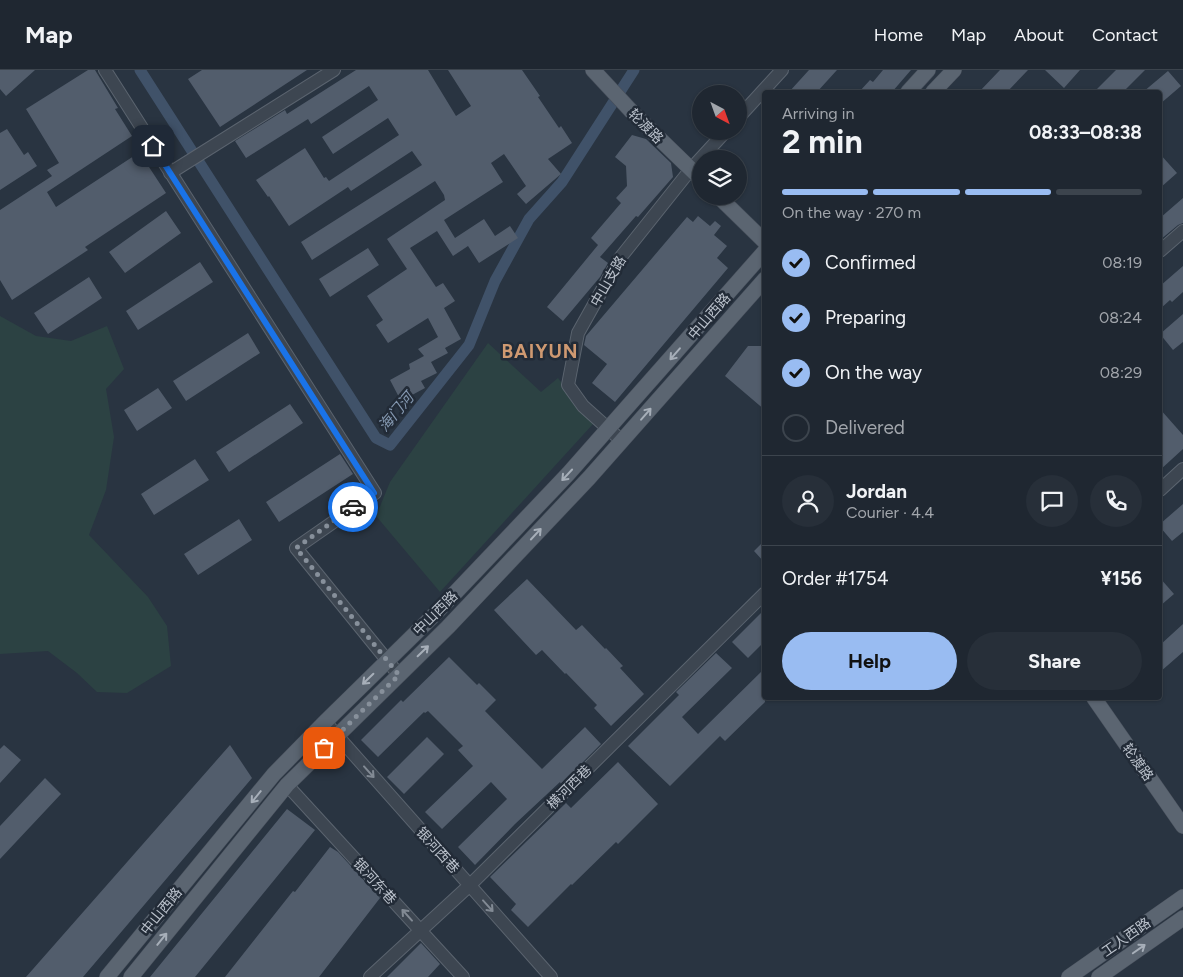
<!DOCTYPE html>
<meta charset="utf-8">
<style>
:root{--surface:#1f2731;--page:#272f39;--text:#f1f3f6;--muted:#a1a5ab;--line:#3c444d;--accent:#99bcf2}
body{margin:0;font-family:Figtree,"Noto Sans SC",sans-serif;background:var(--page);color:var(--text);height:100vh;display:flex;flex-direction:column;font-size:19px;white-space:nowrap}
*{box-sizing:border-box;margin:0}
p{font-size:16px;color:var(--muted)}
.icon{flex:none;width:28px;height:28px;fill:none;stroke:currentColor;stroke-width:2;stroke-linecap:round;stroke-linejoin:round}
.map{position:relative;flex:1;overflow:hidden}
.sheet{position:absolute;left:762px;top:20px;width:400px;height:610px;display:flex;flex-direction:column;background:var(--surface);border-radius:5px;box-shadow:0 1px 4px #0004,0 0 0 1px var(--line)}
.sheet>*{flex:none}
.needle{width:32px;rotate:139deg}
.controls{position:absolute;left:692px;top:15px;display:grid;gap:10px}
.controls a{display:grid;place-items:center;width:55px;height:55px;border-radius:50%;background:var(--surface);box-shadow:0 1px 4px #0004,0 0 0 1px var(--line);font-size:25px}
.pin{position:absolute;display:grid;place-items:center;width:42px;height:42px;color:#fff;margin:-21px;border-radius:10px;box-shadow:0 2px 8px #0006}
.courier{position:absolute;display:grid;place-items:center;width:50px;height:50px;margin:-25px;border:4px solid #1a73e8;border-radius:50%;background:#fff;color:#222;box-shadow:0 1px 6px #0007}
.headline em{font-style:normal;font-weight:700}
.headline div{display:flex;flex-direction:column-reverse}
.headline{display:flex;align-items:center;justify-content:space-between;height:85px;padding:0 20px}
h1{font-size:32px;font-weight:700;line-height:38px}
.bar{display:grid;grid-template-columns:repeat(4,1fr);gap:8px 5px;align-content:center;height:60px;padding:0 20px}
.bar i{height:6px;border-radius:4px;background:var(--line)}
.bar .active{background:var(--accent)}
.bar p{grid-column:span 4}
.line{display:flex;align-items:center;gap:12px;padding:0 20px;border-top:1px solid var(--line)}
.line div{flex:1}
.round{display:grid;place-items:center;flex:none;width:52px;height:52px;border-radius:26px;background:var(--page)}
ol{padding:0 20px;list-style:none}
li{display:flex;align-items:center;gap:15px;height:55px}
li p{margin-inline-start:auto}
li .icon{padding:5px;border-radius:50%;background:var(--accent);color:#111;stroke-width:4}
li:last-child{color:var(--muted)}
li i{width:28px;height:28px;border:2px solid var(--line);border-radius:50%}
.primary-button{display:flex;gap:10px;margin-top:auto;padding:10px 20px}
.primary-button a{flex:1;height:58px;border-radius:30px;background:var(--accent);color:#111;font-size:20px;font-weight:700;line-height:58px;text-align:center}
.primary-button a+a{background:var(--page);color:var(--text)}
header{display:flex;align-items:center;gap:30px;box-sizing:border-box;height:70px;padding:0 25px;background:var(--surface);border-bottom:1px solid var(--line)}
header strong{font-size:24px}
nav{display:flex;gap:28px;margin-inline-start:auto;font-size:18px}
.map>svg:first-child{display:block}
</style>
<header>
<strong>Map</strong>
<nav><a>Home</a><a>Map</a><a>About</a><a>Contact</a></nav>
</header>
<div class="map">
<svg width="1183" height="907" viewBox="0 0 1183 907">
<rect width="100%" height="100%" fill="#293441"/>
<!-- green -->
<path fill="#2c4243" d="M 0,246 L 36,266 L 71,271 L 107,256 L 124,299 L 106,319 L 114,367 L 106,420 L 89,465 L 148,527 L 167,556 L 171,596 L 127,623 L 97,622 L 77,603 L 48,581 L 0,584 Z
M 488,273 L 541,322 L 558,308 L 593,354 L 440,522 L 376,446 L 390,412 Z"/>
<g fill="none" stroke-linecap="round" stroke-linejoin="round">
<!-- canal -->
<path stroke="#405269" stroke-width="11" d="M 140,0 L 376,368 L 390,375 L 469,275 L 495,211 L 529,149 L 562,112 L 634,0"/>
</g>
<!-- building -->
<path fill="#525d6c" d="M 0,0 L 35,0 L 6,26 L 0,19 Z
M 88,0 L 95,0 L 118,38 L 115,39 L 132,66 L 47,122 L 56,137 L 143,80 L 153,95 L 149,97 L 166,123 L 85,177 L 88,180 L 12,230 L 0,210 L 0,140 L 52,106 L 47,100 L 59,93 L 26,39 Z
M 202,0 L 307,0 L 220,57 L 188,9 Z
M 356,0 L 428,0 L 456,46 L 471,36 L 448,0 L 522,0 L 540,26 L 538,27 L 559,58 L 561,56 L 572,73 L 548,89 L 561,104 L 526,134 L 517,124 L 526,116 L 504,84 L 491,93 L 503,112 L 444,150 L 455,168 L 484,149 L 495,166 L 510,156 L 518,168 L 479,193 L 468,176 L 453,186 L 437,161 L 410,178 L 436,217 L 443,213 L 455,231 L 444,238 L 461,269 L 445,278 L 448,283 L 431,292 L 437,303 L 421,311 L 425,318 L 401,331 L 390,310 L 410,299 L 409,294 L 424,286 L 418,279 L 438,267 L 428,248 L 388,273 L 376,255 L 383,250 L 367,226 L 407,199 L 387,169 L 445,130 L 444,125 L 435,111 L 312,190 L 301,172 L 422,95 L 412,81 L 351,121 L 348,117 L 289,156 L 269,126 L 268,127 L 256,110 L 305,78 L 324,108 L 326,107 L 329,111 L 399,65 L 388,48 L 333,84 L 322,67 L 378,30 L 369,16 L 311,54 L 308,49 L 246,88 L 235,71 L 285,40 L 287,44 Z
M 809,0 L 837,0 L 817,22 L 789,22 Z
M 883,0 L 911,0 L 892,22 L 859,22 L 870,10 L 873,12 Z
M 1000,0 L 1028,0 L 1007,22 L 979,22 Z
M 1045,0 L 1080,0 L 1064,18 Z
M 1116,0 L 1145,0 L 1123,22 L 1094,22 Z
M 1168,1 L 1181,16 L 1160,34 L 1160,22 L 1143,22 Z
M 7,59 L 24,85 L 28,82 L 37,96 L 0,120 L 0,63 Z
M 632,65 L 646,69 L 671,93 L 673,107 L 638,147 L 636,146 L 600,187 L 608,193 L 600,207 L 563,251 L 547,237 L 598,175 L 591,168 L 621,133 L 616,128 L 627,116 L 626,96 L 615,87 Z
M 1160,84 L 1177,103 L 1160,118 Z
M 1183,128 L 1183,153 L 1178,155 L 1160,170 L 1160,148 Z
M 166,141 L 181,163 L 125,203 L 109,182 Z
M 698,146 L 710,156 L 715,151 L 721,156 L 714,165 L 727,176 L 717,188 L 728,198 L 615,332 L 592,313 L 607,294 L 584,275 L 586,266 L 687,147 L 693,152 Z
M 368,178 L 379,195 L 330,227 L 319,209 Z
M 200,192 L 213,212 L 138,260 L 126,241 Z
M 1183,196 L 1183,222 L 1172,232 L 1170,230 L 1160,239 L 1160,216 Z
M 89,207 L 102,228 L 48,264 L 34,243 Z
M 1183,244 L 1183,272 L 1173,280 L 1160,264 Z
M 248,263 L 260,283 L 186,331 L 173,311 Z
M 748,276 L 765,276 L 765,340 L 725,306 Z
M 158,318 L 172,338 L 137,361 L 124,340 Z
M 290,334 L 303,353 L 229,402 L 216,382 Z
M 1160,339 L 1183,365 L 1183,379 L 1160,400 Z
M 340,384 L 353,404 L 279,452 L 266,432 Z
M 195,389 L 209,410 L 154,445 L 141,424 Z
M 1183,434 L 1183,462 L 1172,471 L 1160,457 L 1160,454 Z
M 239,449 L 252,470 L 198,505 L 184,484 Z
M 765,470 L 765,493 L 754,481 Z
M 1160,508 L 1174,524 L 1160,536 Z
M 527,509 L 576,560 L 582,555 L 605,579 L 606,578 L 623,596 L 620,598 L 644,624 L 611,656 L 594,638 L 597,635 L 566,603 L 565,604 L 542,580 L 536,585 L 494,540 Z
M 765,539 L 765,571 L 748,588 L 732,572 Z
M 1183,554 L 1183,582 L 1160,602 L 1160,575 Z
M 716,583 L 732,598 L 682,647 L 698,664 L 765,598 L 765,632 L 725,671 L 720,666 L 670,716 L 628,676 L 679,625 L 676,622 Z
M 449,587 L 477,615 L 479,613 L 496,630 L 485,641 L 542,699 L 585,657 L 601,674 L 561,714 L 560,712 L 515,754 L 475,795 L 458,777 L 507,729 L 491,712 L 442,759 L 425,742 L 473,696 L 458,680 L 463,676 L 428,641 L 425,643 L 424,642 L 378,687 L 361,670 L 401,630 L 403,632 Z
M 427,667 L 444,684 L 404,724 L 387,707 Z
M 4,675 L 21,690 L 0,713 L 0,679 Z
M 230,675 L 252,708 L 83,907 L 26,907 Z
M 618,692 L 658,734 L 618,774 L 616,772 L 572,815 L 571,814 L 528,857 L 511,840 L 516,834 L 490,807 L 566,733 L 571,738 Z
M 45,708 L 61,724 L 0,789 L 0,756 Z
M 287,739 L 315,760 L 195,907 L 150,907 Z
M 330,777 L 338,782 L 380,828 L 319,907 L 225,907 L 293,821 L 295,822 Z
M 421,873 L 440,894 L 428,907 L 387,907 Z"/>
<g fill="none" stroke-linecap="round" stroke-linejoin="round">
<!-- minor casing -->
<g stroke="#5b646f" stroke-width="14">
<path id="minor" d="M 105,0 L 375,423 L 296,478 L 399,605
M 739,47 L 782,0
M 170,103 L 334,0
M 1160,181 L 1183,161
M 622,371 L 583,336 L 568,315 L 578,263 L 620,188 L 691,99 L 726,61
M 1160,420 L 1183,399
M 325,652 L 551,907
M 287,715 L 463,907
M 370,907 L 470,815 L 765,523"/>
</g>
<!-- major casing -->
<g stroke="#474f5b" stroke-width="16">
<path id="major" d="M 593,0 L 633,43 L 701,109
M 908,22 L 928,0
M 933,22 L 954,0
M 718,126 L 765,172
M 1094,628 L 1183,756
M 107,907 L 274,704 L 325,652 L 434,545 L 568,404 L 765,181
M 131,907 L 287,715 L 448,557 L 589,408 L 765,209
M 1069,907 L 1183,827
M 1099,907 L 1183,848"/>
</g>
<!-- minor -->
<use href="#minor" stroke="#3d4651" stroke-width="12"/>
<!-- major -->
<use href="#major" stroke="#5b6571" stroke-width="15"/>
</g>
<!-- one-way arrows -->
<defs><path id="oneway-shaft" d="M-6 0H5M1.5-3L5.5 0L1.5 3" fill="none" stroke-width="1.6" stroke-linecap="round" stroke-linejoin="round" transform="scale(1.25)"/></defs>
<g stroke="#a7afb9">
<use href="#oneway-shaft" transform="translate(675 284) rotate(131)"/>
<use href="#oneway-shaft" transform="translate(646 344) rotate(-49)"/>
<use href="#oneway-shaft" transform="translate(567 405) rotate(133)"/>
<use href="#oneway-shaft" transform="translate(536 464) rotate(-47)"/>
<use href="#oneway-shaft" transform="translate(423 581) rotate(-44)"/>
<use href="#oneway-shaft" transform="translate(368 609) rotate(136)"/>
<use href="#oneway-shaft" transform="translate(256 727) rotate(129)"/>
<use href="#oneway-shaft" transform="translate(162 869) rotate(-51)"/>
<use href="#oneway-shaft" transform="translate(1139 879) rotate(-35)"/>
</g>
<g stroke="#828a94">
<use href="#oneway-shaft" transform="translate(369 702) rotate(48)"/>
<use href="#oneway-shaft" transform="translate(488 836) rotate(48)"/>
<use href="#oneway-shaft" transform="translate(407 845) rotate(-132)"/>
</g>
<g fill="none" stroke-linecap="round" stroke-linejoin="round">
<!-- done -->
<path stroke="#87909b" stroke-width="5" stroke-dasharray="0 9" d="M 324,678 L 399,605 L 296,478 L 353,437"/>
<!-- route -->
<path stroke="#1a73e8" stroke-width="6" d="M 153,76 L 374,423 L 353,437"/>
</g>
<g text-anchor="middle" stroke-width="5" stroke-linejoin="round" paint-order="stroke">
<!-- street labels -->
<g font-size="14" fill="#bac1cb" stroke="#222b37">
<text transform="translate(646 56) rotate(45)" y="5">轮渡路</text>
<text transform="translate(608 211) rotate(-60)" y="5">中山支路</text>
<text transform="translate(709 246) rotate(-49)" y="5">中山西路</text>
<text transform="translate(435 543) rotate(-45)" y="5">中山西路</text>
<text transform="translate(1138 692) rotate(55)" y="5">轮渡路</text>
<text transform="translate(569 717) rotate(-45)" y="5">横河西巷</text>
<text transform="translate(438 780) rotate(48)" y="5">银河西巷</text>
<text transform="translate(375 811) rotate(48)" y="5">银河东巷</text>
<text transform="translate(161 841) rotate(-51)" y="5">中山西路</text>
<text transform="translate(1126 867) rotate(-35)" y="5">工人西路</text>
</g>
<!-- water labels -->
<g font-size="15" font-style="italic" fill="#8498b0" stroke="#222b37">
<text transform="translate(396 342) rotate(-50)" y="5">海门河</text>
</g>
<!-- district labels -->
<g font-size="19" font-weight="bold" letter-spacing="1" fill="#cf9971" stroke="#222b37">
<text x="540" y="288">BAIYUN</text>
</g>
</g>
</svg>
<div class="controls">
<a><svg class="needle" viewBox="-14 -14 28 28"><path d="M0-13l5 13h-10z" fill="#e53935"/><path d="M0 13l5-13h-10z" fill="#a1a5ab"/></svg></a>
<a><svg class="icon" aria-label="layers" viewBox="0 0 24 24"><path d="M12 4l9 5-9 5-9-5zM3 14l9 5 9-5"/></svg></a>
</div>
<div class="pin" style="left:324px;top:678px;background:#ea580c"><svg class="icon" aria-label="bag" viewBox="0 0 24 24"><path d="M5 8h14l-1 12H6zM9 8a3 3 0 0 1 6 0"/></svg></div>
<div class="pin" style="left:153px;top:76px;background:#1f2937"><svg class="icon" aria-label="home" viewBox="0 0 24 24"><path d="M3 11l9-7 9 7M6 9v11h12V9"/></svg></div>
<div class="courier" style="left:353px;top:437px"><svg class="icon" aria-label="car" viewBox="0 0 24 24"><path d="M5 17H2v-5l4-1 3-4h7l3 4 3 1v5h-3M9 17h6M6 11h13"/><circle cx="7" cy="17" r="2"/><circle cx="17" cy="17" r="2"/></svg></div>
<section class="sheet">
<div class="headline"><div><h1>2 min</h1><p>Arriving in</p></div><em>08:33–08:38</em></div>
<div class="bar"><i class="active"></i><i class="active"></i><i class="active"></i><i></i><p>On the way · 270 m</p></div>
<ol>
<li><svg class="icon" aria-label="check" viewBox="0 0 24 24"><path d="M5 12l5 5 9-10"/></svg>Confirmed<p>08:19</p></li>
<li><svg class="icon" aria-label="check" viewBox="0 0 24 24"><path d="M5 12l5 5 9-10"/></svg>Preparing<p>08:24</p></li>
<li><svg class="icon" aria-label="check" viewBox="0 0 24 24"><path d="M5 12l5 5 9-10"/></svg>On the way<p>08:29</p></li>
<li><i></i>Delivered</li>
</ol>
<div class="line" style="height:90px"><a class="round"><svg class="icon" aria-label="person" viewBox="0 0 24 24"><circle cx="12" cy="8" r="4"/><path d="M4 21q1-7 8-7t8 7"/></svg></a><div><b>Jordan</b><p>Courier · 4.4</p></div><a class="round"><svg class="icon" aria-label="chat" viewBox="0 0 24 24"><path d="M4 5h16v11H9l-5 4z"/></svg></a><a class="round"><svg class="icon" aria-label="phone" viewBox="0 0 24 24"><path d="M5 4h4l2 5-3 2q2 4 5 5l2-3 5 2v4C11 20 4 13 5 4z"/></svg></a></div>
<div class="line" style="height:65px"><div>Order #1754</div><b>¥156</b></div>
<div class="primary-button"><a>Help</a><a>Share</a></div>
</section>
</div>
